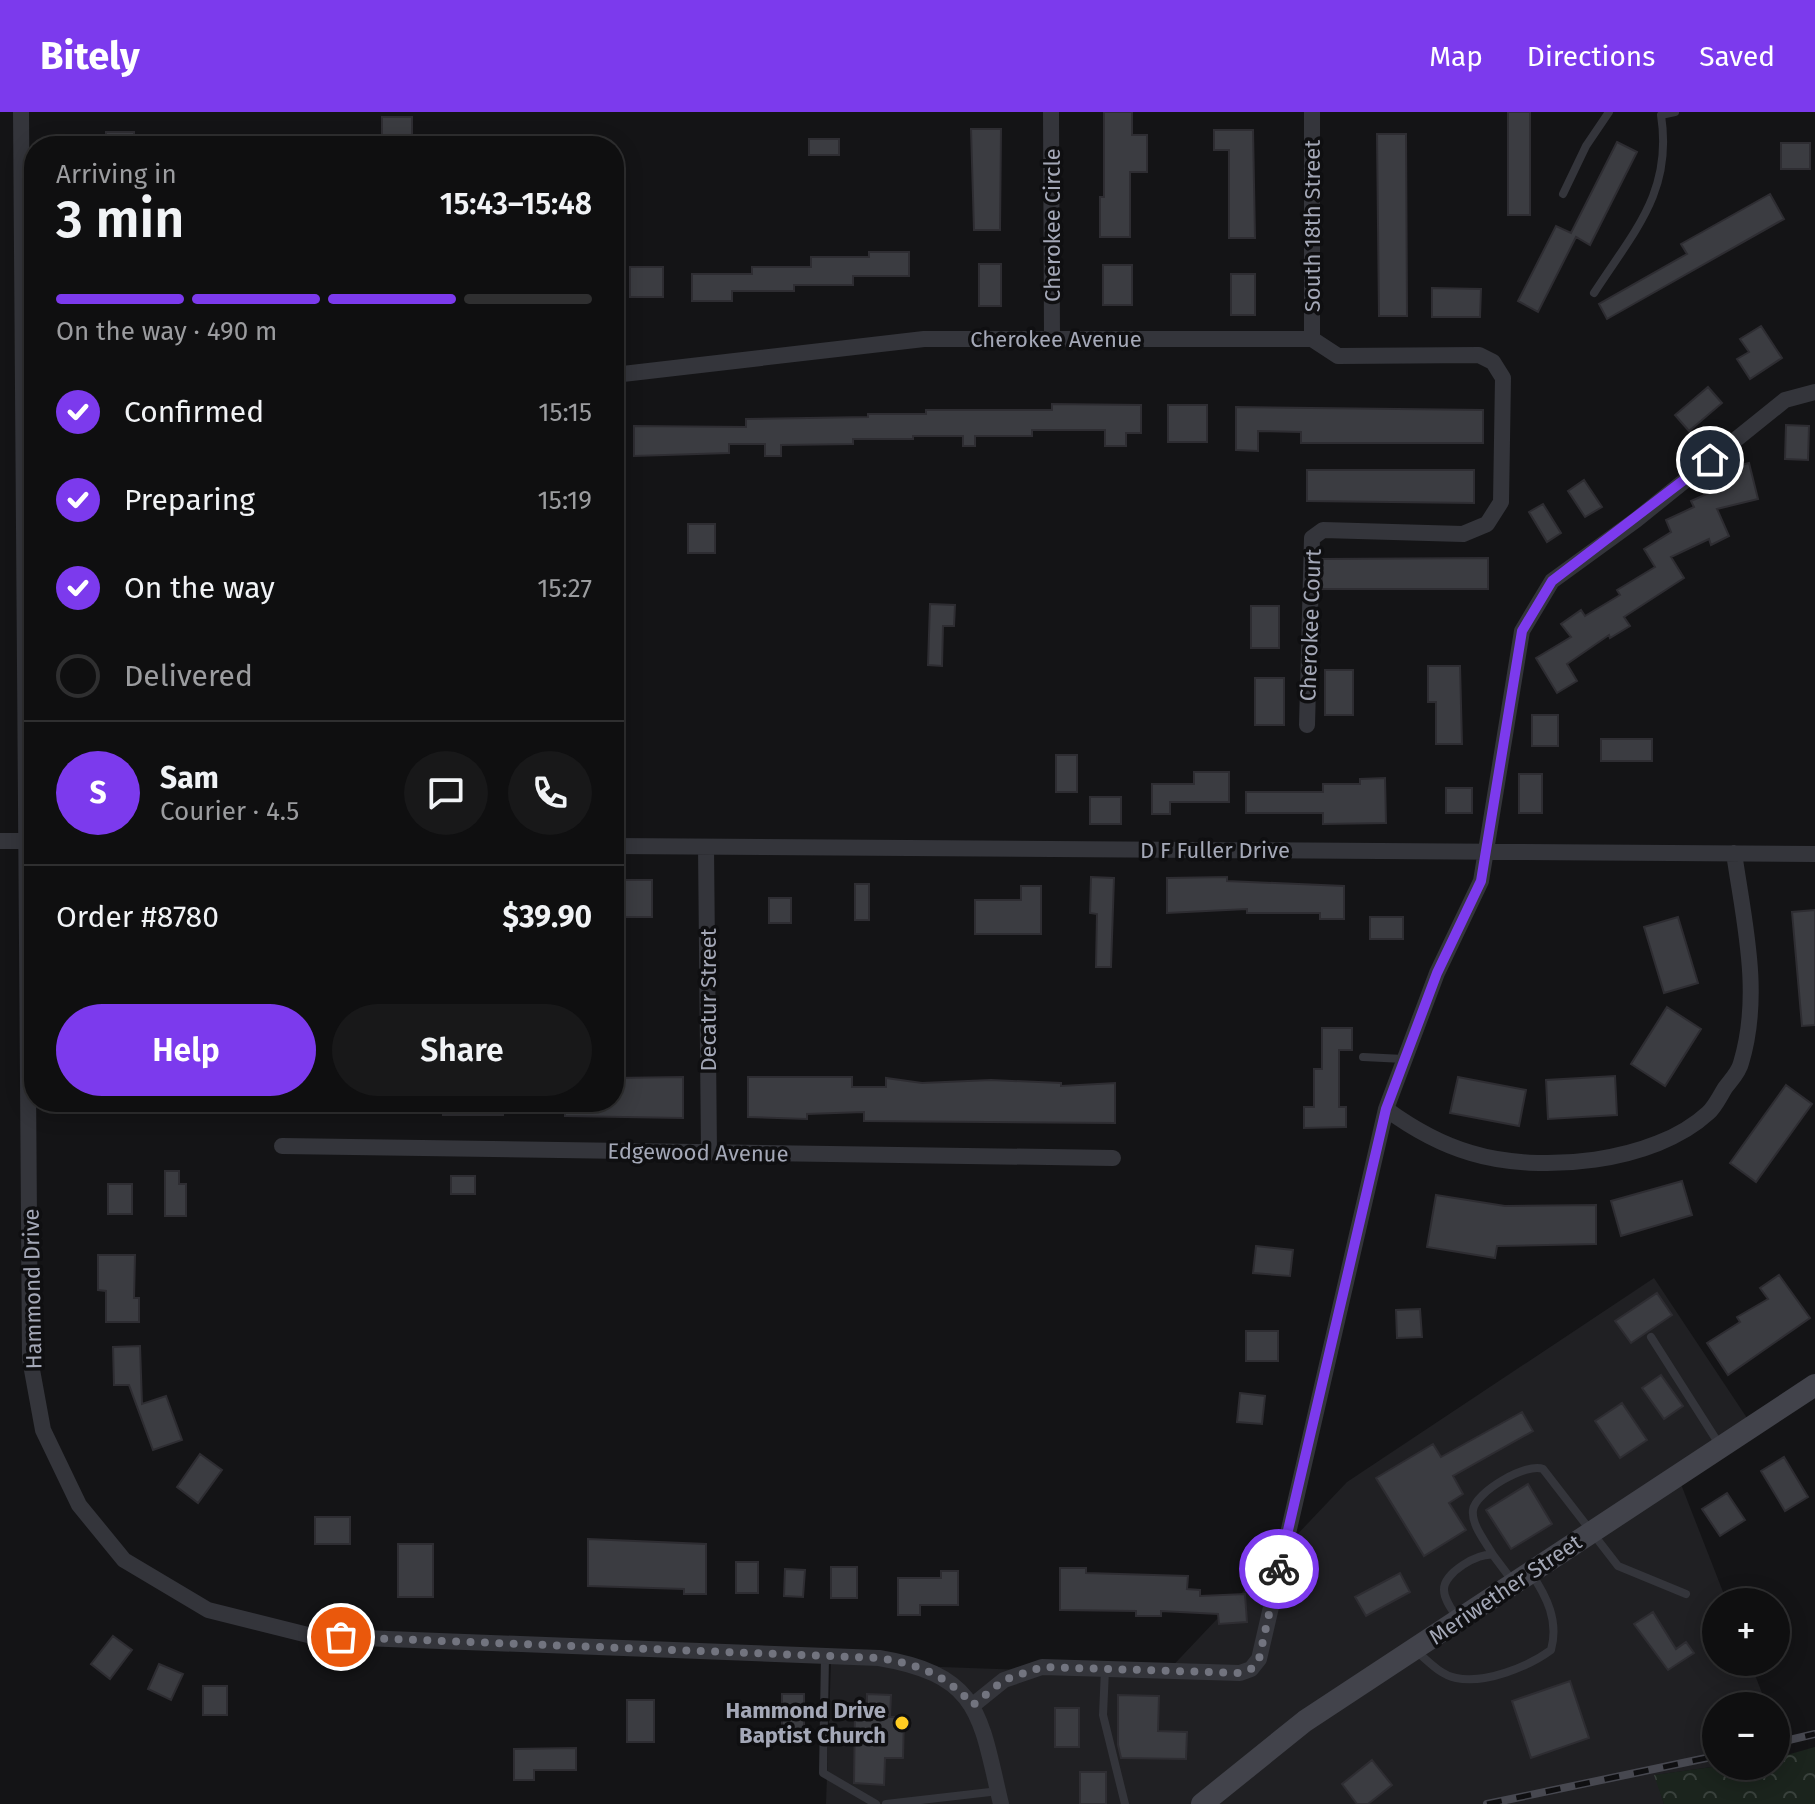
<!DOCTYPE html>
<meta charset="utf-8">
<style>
:root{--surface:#0f0f10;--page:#181819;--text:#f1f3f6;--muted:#9b9c9f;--line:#2f2f30;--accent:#7c3aed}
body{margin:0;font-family:"Fira Sans",sans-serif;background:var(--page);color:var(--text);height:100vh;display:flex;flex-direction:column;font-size:30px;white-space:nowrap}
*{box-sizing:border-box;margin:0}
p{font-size:26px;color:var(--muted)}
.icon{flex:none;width:44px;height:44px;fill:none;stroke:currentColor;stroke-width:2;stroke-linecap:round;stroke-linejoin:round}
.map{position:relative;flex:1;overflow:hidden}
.drawer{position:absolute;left:24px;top:24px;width:600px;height:976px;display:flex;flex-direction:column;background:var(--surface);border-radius:32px;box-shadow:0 4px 20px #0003,0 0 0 2px var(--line)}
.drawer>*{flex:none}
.buttons{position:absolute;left:1702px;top:1476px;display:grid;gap:16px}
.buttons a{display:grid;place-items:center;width:88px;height:88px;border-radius:50%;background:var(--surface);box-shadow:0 4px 20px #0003,0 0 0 2px var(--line);font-size:40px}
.pin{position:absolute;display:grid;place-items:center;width:68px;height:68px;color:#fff;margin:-34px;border:4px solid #fff;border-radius:50%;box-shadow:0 2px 8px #0007}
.courier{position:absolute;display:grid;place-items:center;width:80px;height:80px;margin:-40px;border:6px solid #7c3aed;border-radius:50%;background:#fff;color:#222;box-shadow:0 2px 10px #0007}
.headline em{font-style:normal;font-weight:600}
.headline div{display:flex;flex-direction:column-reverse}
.headline{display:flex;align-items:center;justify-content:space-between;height:136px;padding:0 32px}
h1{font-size:52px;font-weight:600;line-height:60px}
.bar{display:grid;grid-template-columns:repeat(4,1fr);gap:12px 8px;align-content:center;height:96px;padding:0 32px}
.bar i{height:10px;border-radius:6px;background:var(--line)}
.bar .on{background:var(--accent)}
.bar p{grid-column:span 4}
.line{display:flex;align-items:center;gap:20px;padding:0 32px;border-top:2px solid var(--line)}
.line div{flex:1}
.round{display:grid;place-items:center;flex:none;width:84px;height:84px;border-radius:42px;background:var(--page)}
ol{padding:0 32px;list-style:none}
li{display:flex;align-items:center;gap:24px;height:88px}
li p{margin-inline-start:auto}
li .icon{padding:8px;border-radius:50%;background:var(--accent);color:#fff;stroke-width:4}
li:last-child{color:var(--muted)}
li i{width:44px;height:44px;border:4px solid var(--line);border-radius:50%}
.primary-button{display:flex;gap:16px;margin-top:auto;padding:16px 32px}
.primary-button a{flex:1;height:92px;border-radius:48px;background:var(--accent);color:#fff;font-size:32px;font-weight:600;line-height:92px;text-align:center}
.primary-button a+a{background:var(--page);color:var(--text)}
header{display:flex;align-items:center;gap:48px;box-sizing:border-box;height:112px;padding:0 40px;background:var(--accent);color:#fff}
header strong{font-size:38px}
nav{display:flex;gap:44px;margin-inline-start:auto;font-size:28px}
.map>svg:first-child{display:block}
</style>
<header>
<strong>Bitely</strong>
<nav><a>Map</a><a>Directions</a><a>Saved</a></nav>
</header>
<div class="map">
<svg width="1815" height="1692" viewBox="0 0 1815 1692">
<defs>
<pattern id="park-crowns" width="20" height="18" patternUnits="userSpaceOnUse" patternTransform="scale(2)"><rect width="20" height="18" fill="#1b241d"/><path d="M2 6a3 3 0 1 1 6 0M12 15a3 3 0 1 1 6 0" fill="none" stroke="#39413c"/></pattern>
</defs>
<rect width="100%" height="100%" fill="#141416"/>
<!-- built -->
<path fill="#202023" d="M 1654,1166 L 1749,1309 L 1677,1362 L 1727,1490 L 1716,1490 L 1716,1550 L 1750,1550 L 1767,1594 L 1716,1594 L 1716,1654 L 1719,1654 L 1655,1663 L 1664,1692 L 826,1692 L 831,1551 L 1164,1563 L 1347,1370 Z"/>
<!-- park -->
<path fill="url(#park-crowns)" d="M 1815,1635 L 1815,1692 L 1664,1692 L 1654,1663 L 1719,1654 L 1776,1654 L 1776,1646 Z"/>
<!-- building -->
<path fill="#3b3c41" stroke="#2e2d32" stroke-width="2" d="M 1104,0 L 1132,0 L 1132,23 L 1147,23 L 1147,60 L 1130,60 L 1130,125 L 1100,125 L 1100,85 L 1104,85 Z
M 1508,0 L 1530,0 L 1530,103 L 1508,103 Z
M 382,5 L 412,5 L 412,24 L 382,24 Z
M 971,17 L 1001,17 L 1000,118 L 974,118 Z
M 1214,18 L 1253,18 L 1255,126 L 1229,126 L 1229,38 L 1214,38 Z
M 106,20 L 134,20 L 134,34 L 106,34 Z
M 1377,22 L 1406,22 L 1407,204 L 1379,204 Z
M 809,27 L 839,27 L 839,43 L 809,43 Z
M 1617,30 L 1637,40 L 1590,133 L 1576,125 L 1538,200 L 1518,189 L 1556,114 L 1571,121 Z
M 1781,31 L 1810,31 L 1810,57 L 1781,57 Z
M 1770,82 L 1784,107 L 1607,207 L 1599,192 L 1687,142 L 1681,132 Z
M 869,140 L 909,140 L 909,164 L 853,164 L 853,173 L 794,173 L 794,179 L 732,179 L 732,189 L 692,189 L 692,162 L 752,162 L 752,155 L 811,155 L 811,145 L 869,145 Z
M 979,152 L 1001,152 L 1001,194 L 979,194 Z
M 1103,153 L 1132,153 L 1132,193 L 1103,193 Z
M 630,155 L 663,155 L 663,185 L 630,185 Z
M 1231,162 L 1255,162 L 1255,203 L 1231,203 Z
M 1432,176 L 1481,177 L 1480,205 L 1432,205 Z
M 1761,214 L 1782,246 L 1750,267 L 1737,247 L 1749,240 L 1740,227 Z
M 1708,275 L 1722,291 L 1689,319 L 1675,303 Z
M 1052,292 L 1141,293 L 1141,321 L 1126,321 L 1126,334 L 1105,334 L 1105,318 L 1032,318 L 1032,324 L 975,324 L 975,334 L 963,334 L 963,324 L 913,324 L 913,327 L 853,327 L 853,332 L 781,333 L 781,344 L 765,344 L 765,332 L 729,332 L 729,341 L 634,344 L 634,314 L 746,315 L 746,307 L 868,305 L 868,302 L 926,302 L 926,298 L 1052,298 Z
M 1168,293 L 1207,293 L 1207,330 L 1168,330 Z
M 1236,295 L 1483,298 L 1483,331 L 1301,331 L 1301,320 L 1258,319 L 1258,339 L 1236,338 Z
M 1786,313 L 1809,314 L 1808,348 L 1785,347 Z
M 1749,351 L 1758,387 L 1717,397 L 1729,424 L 1711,433 L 1709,427 L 1671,445 L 1684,466 L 1624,505 L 1630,514 L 1610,526 L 1609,523 L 1567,552 L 1577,569 L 1557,581 L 1536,546 L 1571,525 L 1561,512 L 1581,498 L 1585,504 L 1620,483 L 1617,478 L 1655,455 L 1644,437 L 1671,420 L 1666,408 L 1694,395 L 1691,389 L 1725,374 L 1721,358 Z
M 1307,358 L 1474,358 L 1474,391 L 1307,389 Z
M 1584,368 L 1602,395 L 1585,405 L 1568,379 Z
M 1543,392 L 1561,421 L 1547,430 L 1529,400 Z
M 688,412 L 715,412 L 715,441 L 688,441 Z
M 1488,446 L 1488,477 L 1322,477 L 1322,447 Z
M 930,492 L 955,493 L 954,514 L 943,514 L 942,554 L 928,553 Z
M 1251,494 L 1279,494 L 1279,536 L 1251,536 Z
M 1428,554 L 1460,554 L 1462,632 L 1436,632 L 1436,590 L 1428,590 Z
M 1325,558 L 1353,558 L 1353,603 L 1325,603 Z
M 1255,566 L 1284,566 L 1284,613 L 1255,613 Z
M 1532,603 L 1558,603 L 1558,634 L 1532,634 Z
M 1601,627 L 1652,627 L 1652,649 L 1601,649 Z
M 1056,643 L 1077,643 L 1077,680 L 1056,680 Z
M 1194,660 L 1229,660 L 1229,690 L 1170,690 L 1170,702 L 1152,702 L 1152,672 L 1194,672 Z
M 1519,662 L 1542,662 L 1542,701 L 1519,701 Z
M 1385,666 L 1386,711 L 1323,712 L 1323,701 L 1246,701 L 1246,680 L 1323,680 L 1323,672 L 1360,672 L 1360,667 Z
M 1446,676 L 1472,676 L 1472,701 L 1446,701 Z
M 1090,685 L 1121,685 L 1121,712 L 1090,712 Z
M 1091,765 L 1114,766 L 1111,855 L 1096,855 L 1097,802 L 1090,801 Z
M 1227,765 L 1227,769 L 1344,774 L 1344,807 L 1320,807 L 1320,801 L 1247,801 L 1247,797 L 1167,801 L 1167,766 Z
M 614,768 L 652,768 L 652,805 L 614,805 Z
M 855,772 L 869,772 L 869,808 L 855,808 Z
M 1021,774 L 1041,774 L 1041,822 L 975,822 L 975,788 L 1021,788 Z
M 769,786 L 791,786 L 791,811 L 769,811 Z
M 1815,798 L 1815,913 L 1802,914 L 1792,800 Z
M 1370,805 L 1403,805 L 1403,827 L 1370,827 Z
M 1678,805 L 1698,871 L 1664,881 L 1644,815 Z
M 1667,895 L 1701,917 L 1665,974 L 1631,952 Z
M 1322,916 L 1352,916 L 1352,938 L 1339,938 L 1339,995 L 1346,995 L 1346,1015 L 1304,1016 L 1304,995 L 1314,995 L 1314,957 L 1322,957 Z
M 1615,964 L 1617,1003 L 1548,1007 L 1546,968 Z
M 683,965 L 683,1006 L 565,1004 L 565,990 L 614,990 L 614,966 Z
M 748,965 L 852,965 L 852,975 L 886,975 L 886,966 L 922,971 L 991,968 L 1061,971 L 1061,974 L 1115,971 L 1115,1011 L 864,1009 L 864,1000 L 807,1002 L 807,1007 L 748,1005 Z
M 1458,965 L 1526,978 L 1519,1014 L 1450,1001 Z
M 1786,973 L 1812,992 L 1756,1070 L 1730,1051 Z
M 443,990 L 503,990 L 503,1003 L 443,1003 Z
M 165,1059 L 179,1059 L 179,1072 L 186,1072 L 186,1104 L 165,1104 Z
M 451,1064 L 475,1064 L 475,1082 L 451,1082 Z
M 1682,1069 L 1692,1103 L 1621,1124 L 1611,1089 Z
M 108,1072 L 132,1072 L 132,1102 L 108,1102 Z
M 1436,1083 L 1505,1094 L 1596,1093 L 1596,1132 L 1497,1134 L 1495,1146 L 1427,1135 Z
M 1256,1134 L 1293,1138 L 1290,1164 L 1253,1161 Z
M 98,1143 L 135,1143 L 134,1186 L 139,1186 L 139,1210 L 106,1210 L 106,1179 L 98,1178 Z
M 1779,1163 L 1810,1206 L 1728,1263 L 1707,1231 L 1740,1210 L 1737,1205 L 1768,1187 L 1760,1176 Z
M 1657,1181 L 1672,1203 L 1631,1231 L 1615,1209 Z
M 1420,1197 L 1422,1225 L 1397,1226 L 1396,1198 Z
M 1246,1219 L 1278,1219 L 1278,1249 L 1246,1249 Z
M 140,1234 L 142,1292 L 166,1284 L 182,1328 L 153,1338 L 129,1273 L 114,1273 L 113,1235 Z
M 1661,1263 L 1683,1294 L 1664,1307 L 1642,1276 Z
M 1240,1281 L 1265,1284 L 1262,1312 L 1237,1310 Z
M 1622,1291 L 1647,1328 L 1620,1346 L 1595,1309 Z
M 1522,1300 L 1533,1319 L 1453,1364 L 1463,1382 L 1449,1391 L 1466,1418 L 1424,1444 L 1376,1366 L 1433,1332 L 1441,1345 Z
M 200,1342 L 222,1358 L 198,1391 L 177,1375 Z
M 1784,1345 L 1808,1385 L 1785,1399 L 1761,1359 Z
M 1528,1372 L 1552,1412 L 1511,1437 L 1486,1398 Z
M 1727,1381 L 1745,1408 L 1720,1424 L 1702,1397 Z
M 315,1405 L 350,1405 L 350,1432 L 315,1432 Z
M 588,1427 L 706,1432 L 706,1482 L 684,1482 L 684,1477 L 588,1474 Z
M 398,1432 L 433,1432 L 433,1485 L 398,1485 Z
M 736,1450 L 758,1450 L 758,1481 L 736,1481 Z
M 831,1455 L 857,1455 L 857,1486 L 831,1486 Z
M 1060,1456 L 1086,1456 L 1086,1461 L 1188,1464 L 1187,1477 L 1200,1478 L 1200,1484 L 1245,1482 L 1247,1510 L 1219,1512 L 1218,1502 L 1161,1499 L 1161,1504 L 1136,1504 L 1136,1499 L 1060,1498 Z
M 785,1457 L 805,1458 L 803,1485 L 784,1484 Z
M 941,1459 L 958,1459 L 958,1493 L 920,1493 L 920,1503 L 898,1503 L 898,1466 L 941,1466 Z
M 1400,1461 L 1410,1480 L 1366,1504 L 1355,1485 Z
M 1653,1500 L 1676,1537 L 1686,1530 L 1694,1541 L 1668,1558 L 1634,1512 Z
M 113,1524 L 132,1538 L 110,1567 L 91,1552 Z
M 159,1552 L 183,1562 L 171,1588 L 148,1577 Z
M 1570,1569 L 1589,1626 L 1531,1646 L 1512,1589 Z
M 203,1574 L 227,1574 L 227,1603 L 203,1603 Z
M 782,1582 L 804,1582 L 804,1622 L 782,1622 Z
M 867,1582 L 891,1583 L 890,1605 L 904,1605 L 903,1646 L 885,1646 L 884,1673 L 854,1671 L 855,1598 L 867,1599 Z
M 1118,1583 L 1159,1584 L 1158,1619 L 1187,1620 L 1186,1647 L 1121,1646 L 1118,1633 Z
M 627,1588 L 654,1588 L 654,1630 L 627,1630 Z
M 1055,1596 L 1079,1596 L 1079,1635 L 1055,1635 Z
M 576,1636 L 576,1658 L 534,1658 L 534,1668 L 514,1668 L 514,1637 Z
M 1372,1648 L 1392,1673 L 1368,1692 L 1357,1692 L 1342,1672 Z
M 1080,1660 L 1106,1660 L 1106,1692 L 1080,1692 Z"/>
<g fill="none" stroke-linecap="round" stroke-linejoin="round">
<!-- lane -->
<path stroke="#34353b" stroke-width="8" d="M 1563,82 L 1586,34 L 1609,0
M 1594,181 C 1634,119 1673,80 1661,3 L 1675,0
M 1363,945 L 1404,947
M 1651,1225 L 1719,1332
M 1493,1443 C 1486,1430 1471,1413 1473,1398 C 1475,1380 1527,1350 1543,1357 L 1618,1454 L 1686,1482
M 1458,1507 C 1453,1499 1444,1488 1444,1478 C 1443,1461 1479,1440 1493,1443 L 1514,1471
M 1415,1538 C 1427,1548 1440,1563 1456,1566 C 1485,1572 1528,1555 1551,1538 C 1559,1509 1547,1485 1531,1461
M 825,1544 L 823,1661 L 876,1692
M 1105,1557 L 1103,1603 L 1125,1692
M 886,1692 L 999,1679"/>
<!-- street -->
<path stroke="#34353b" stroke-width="16" d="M 21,0 L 30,1247 L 43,1318 L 79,1393 L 124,1448 L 208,1498 L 312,1524 L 879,1546 C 981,1563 980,1604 1001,1692
M 1051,0 L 1052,226
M 1312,227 L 1312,0
M 614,263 L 924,227 L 1312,227 L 1338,244 L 1479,243 L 1493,250 L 1503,266 L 1501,390 L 1487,412 L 1463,422 L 1323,418 L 1312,426 L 1307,613
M 0,729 L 34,729
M 614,734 L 1815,742
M 706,735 L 709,1040
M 1386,997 C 1412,1016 1440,1032 1471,1041 C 1540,1062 1654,1051 1708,1001 C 1715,995 1720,984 1725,976 C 1731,968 1739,960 1741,951 C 1762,882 1744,810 1734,741
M 282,1034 L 1113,1046
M 973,1593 L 1004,1568 L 1042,1555 L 1240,1561 L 1251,1557 L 1259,1547 L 1386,997 L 1437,861 L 1481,769 L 1522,519 L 1552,469 L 1636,408 L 1785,288 L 1815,280"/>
<!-- secondary -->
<path stroke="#42434b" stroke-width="22" d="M 1202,1692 L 1305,1609 L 1815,1273"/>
<!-- rail casing -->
<g stroke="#474850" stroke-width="8">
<path id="rail" d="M 1776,1631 L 1815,1622
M 1487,1692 L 1716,1644"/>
</g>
<!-- rail -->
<use href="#rail" stroke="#0f0f11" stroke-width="5" stroke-dasharray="15" stroke-linecap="butt"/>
</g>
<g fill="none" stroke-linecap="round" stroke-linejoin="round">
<!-- done -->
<path stroke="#72747f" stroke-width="8" stroke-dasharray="0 14.4" d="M 341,1525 L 879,1546 C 918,1552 946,1563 973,1593 L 1004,1568 L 1042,1555 L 1240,1561 L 1251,1557 L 1259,1547 L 1279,1457"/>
<!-- route -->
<path stroke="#7c3aed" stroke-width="10" d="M 1279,1457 L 1386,997 L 1437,861 L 1481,769 L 1522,519 L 1552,469 L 1710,348"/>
</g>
<!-- markers -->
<circle fill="#fc2" stroke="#0f0f11" stroke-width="3" cx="902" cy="1611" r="8"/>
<g text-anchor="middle" stroke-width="7" stroke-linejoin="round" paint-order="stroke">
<!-- street labels -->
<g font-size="22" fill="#a4a8b7" stroke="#0f0f11">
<text transform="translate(1052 113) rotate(-90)" y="8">Cherokee Circle</text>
<text transform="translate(1312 114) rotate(-90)" y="8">South 18th Street</text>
<text x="1056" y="235">Cherokee Avenue</text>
<text transform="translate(1310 513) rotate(-88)" y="8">Cherokee Court</text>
<text x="1215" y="746">D F Fuller Drive</text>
<text transform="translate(708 888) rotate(-90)" y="8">Decatur Street</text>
<text transform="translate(698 1040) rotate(1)" y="8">Edgewood Avenue</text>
<text transform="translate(32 1177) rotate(-91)" y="8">Hammond Drive</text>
<text transform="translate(1505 1477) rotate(-34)" y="8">Meriwether Street</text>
</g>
<!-- poi labels -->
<g font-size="22" font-weight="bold" fill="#a4a8b7" stroke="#0f0f11" text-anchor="end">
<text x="886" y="1606">Hammond Drive<tspan x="886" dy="25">Baptist Church</tspan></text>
</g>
</g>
</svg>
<div class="buttons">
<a>+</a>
<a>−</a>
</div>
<div class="pin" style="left:341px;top:1525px;background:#ea580c"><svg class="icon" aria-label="bag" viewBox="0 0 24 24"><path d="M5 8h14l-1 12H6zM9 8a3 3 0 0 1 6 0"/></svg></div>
<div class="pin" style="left:1710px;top:348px;background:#1f2937"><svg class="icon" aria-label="home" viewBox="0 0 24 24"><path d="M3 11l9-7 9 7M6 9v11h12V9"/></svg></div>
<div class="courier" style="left:1279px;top:1457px"><svg class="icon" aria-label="bike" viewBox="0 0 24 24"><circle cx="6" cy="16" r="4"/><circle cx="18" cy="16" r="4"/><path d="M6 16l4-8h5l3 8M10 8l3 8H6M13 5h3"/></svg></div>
<section class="drawer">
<div class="headline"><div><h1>3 min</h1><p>Arriving in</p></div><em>15:43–15:48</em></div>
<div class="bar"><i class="on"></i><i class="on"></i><i class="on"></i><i></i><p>On the way · 490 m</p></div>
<ol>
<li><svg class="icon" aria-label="check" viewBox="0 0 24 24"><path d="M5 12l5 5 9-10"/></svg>Confirmed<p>15:15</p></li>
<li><svg class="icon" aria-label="check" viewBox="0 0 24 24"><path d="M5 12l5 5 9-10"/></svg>Preparing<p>15:19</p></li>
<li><svg class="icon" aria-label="check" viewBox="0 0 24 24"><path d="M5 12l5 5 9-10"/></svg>On the way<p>15:27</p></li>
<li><i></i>Delivered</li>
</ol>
<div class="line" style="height:144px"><b class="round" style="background:var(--accent);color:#fff">S</b><div><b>Sam</b><p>Courier · 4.5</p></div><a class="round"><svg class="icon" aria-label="chat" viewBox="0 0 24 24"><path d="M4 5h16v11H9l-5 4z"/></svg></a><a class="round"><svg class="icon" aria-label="phone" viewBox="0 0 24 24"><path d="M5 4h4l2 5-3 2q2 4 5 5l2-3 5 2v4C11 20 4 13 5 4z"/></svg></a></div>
<div class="line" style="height:104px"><div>Order #8780</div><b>$39.90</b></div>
<div class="primary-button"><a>Help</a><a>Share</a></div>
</section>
</div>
